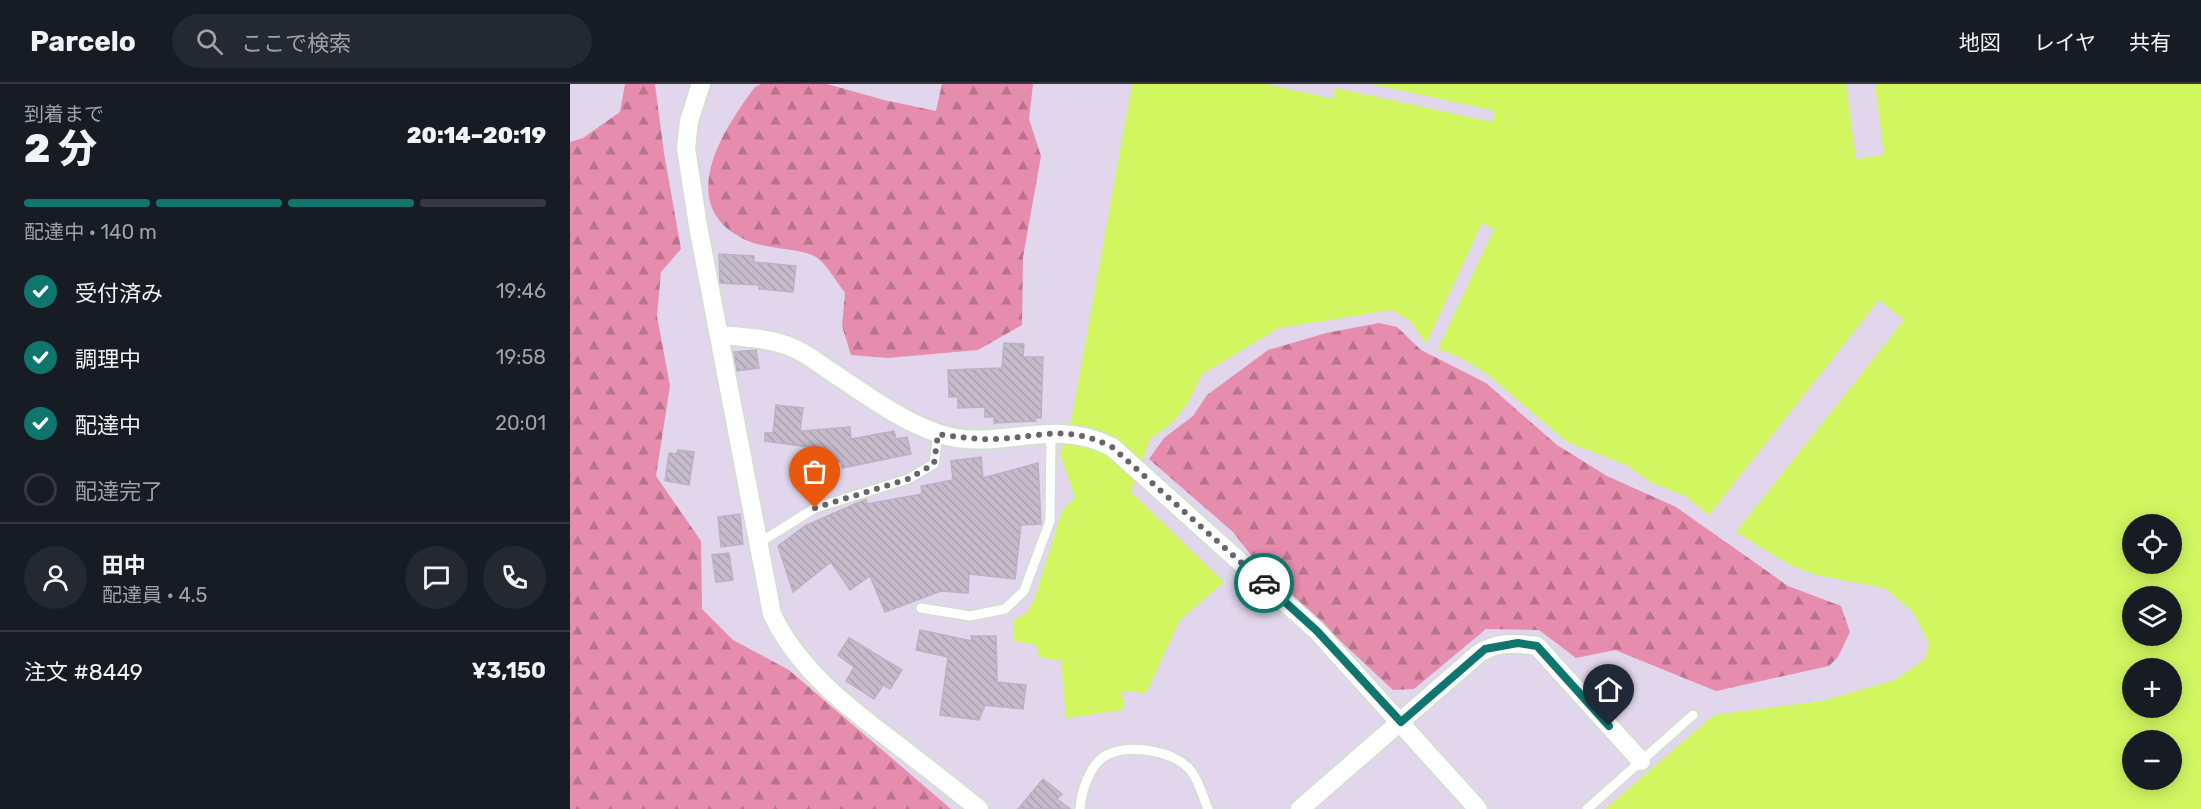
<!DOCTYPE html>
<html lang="ja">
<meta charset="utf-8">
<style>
:root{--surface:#171b24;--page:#242831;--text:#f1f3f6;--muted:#9ea1a6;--line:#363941;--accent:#0f766e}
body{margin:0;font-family:Rubik,"Noto Sans JP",sans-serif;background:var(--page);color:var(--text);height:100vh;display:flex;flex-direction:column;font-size:22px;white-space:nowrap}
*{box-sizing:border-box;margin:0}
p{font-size:20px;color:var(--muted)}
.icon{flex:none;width:33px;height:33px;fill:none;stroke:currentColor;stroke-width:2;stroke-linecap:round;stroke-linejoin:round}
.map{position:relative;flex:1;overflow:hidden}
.panel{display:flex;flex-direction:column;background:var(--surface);width:570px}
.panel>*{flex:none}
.fabs{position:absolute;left:1552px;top:430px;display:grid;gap:12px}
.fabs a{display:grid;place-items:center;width:60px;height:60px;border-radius:50%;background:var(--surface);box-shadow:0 3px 15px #0003;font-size:30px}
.pin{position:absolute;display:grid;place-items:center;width:51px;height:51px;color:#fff;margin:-62px -26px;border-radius:50% 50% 50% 0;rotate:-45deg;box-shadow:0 0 6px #0007}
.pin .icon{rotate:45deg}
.courier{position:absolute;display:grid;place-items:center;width:60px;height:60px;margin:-30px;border:4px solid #0f766e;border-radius:50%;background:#fff;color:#222;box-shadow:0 2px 8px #0007}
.overview em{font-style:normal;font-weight:800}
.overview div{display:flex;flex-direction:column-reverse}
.overview{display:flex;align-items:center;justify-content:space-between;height:102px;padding:0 24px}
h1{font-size:39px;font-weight:800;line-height:45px}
.bar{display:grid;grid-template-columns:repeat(4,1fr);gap:9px 6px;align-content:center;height:72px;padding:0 24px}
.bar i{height:8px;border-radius:4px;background:var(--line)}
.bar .on{background:var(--accent)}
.bar p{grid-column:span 4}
.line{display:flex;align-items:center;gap:15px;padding:0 24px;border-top:2px solid var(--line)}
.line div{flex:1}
.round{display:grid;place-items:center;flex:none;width:63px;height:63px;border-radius:32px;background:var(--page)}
ol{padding:0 24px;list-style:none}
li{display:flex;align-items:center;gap:18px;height:66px}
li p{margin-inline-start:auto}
li .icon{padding:6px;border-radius:50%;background:var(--accent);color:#fff;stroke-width:4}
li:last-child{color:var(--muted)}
li i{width:33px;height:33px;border:3px solid var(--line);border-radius:50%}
header{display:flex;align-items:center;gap:36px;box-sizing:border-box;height:84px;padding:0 30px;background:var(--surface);border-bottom:2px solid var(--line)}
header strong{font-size:28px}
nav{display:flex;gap:33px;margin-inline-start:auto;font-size:21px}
.search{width:420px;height:54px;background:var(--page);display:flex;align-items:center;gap:15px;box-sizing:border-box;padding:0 21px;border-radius:33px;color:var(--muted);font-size:22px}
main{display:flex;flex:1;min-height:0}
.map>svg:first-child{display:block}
</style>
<header>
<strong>Parcelo</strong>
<div class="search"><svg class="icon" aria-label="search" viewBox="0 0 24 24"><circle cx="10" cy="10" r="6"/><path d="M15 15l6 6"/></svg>ここで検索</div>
<nav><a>地図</a><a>レイヤ</a><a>共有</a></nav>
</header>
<main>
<section class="panel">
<div class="overview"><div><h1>2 分</h1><p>到着まで</p></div><em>20:14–20:19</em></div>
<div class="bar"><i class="on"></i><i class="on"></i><i class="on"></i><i></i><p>配達中 · 140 m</p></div>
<ol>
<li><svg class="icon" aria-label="check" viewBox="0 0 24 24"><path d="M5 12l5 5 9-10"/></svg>受付済み<p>19:46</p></li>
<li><svg class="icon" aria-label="check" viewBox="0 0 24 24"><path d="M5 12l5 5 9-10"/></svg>調理中<p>19:58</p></li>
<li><svg class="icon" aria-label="check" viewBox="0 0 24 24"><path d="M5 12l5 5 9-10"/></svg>配達中<p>20:01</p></li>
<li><i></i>配達完了</li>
</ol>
<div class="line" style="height:108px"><a class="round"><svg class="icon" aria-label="person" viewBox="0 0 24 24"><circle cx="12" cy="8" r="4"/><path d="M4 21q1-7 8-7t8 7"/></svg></a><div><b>田中</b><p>配達員 · 4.5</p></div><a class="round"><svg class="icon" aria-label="chat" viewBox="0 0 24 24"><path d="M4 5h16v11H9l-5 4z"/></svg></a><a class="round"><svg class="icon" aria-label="phone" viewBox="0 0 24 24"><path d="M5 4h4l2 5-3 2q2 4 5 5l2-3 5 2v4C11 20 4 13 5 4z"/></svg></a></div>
<div class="line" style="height:78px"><div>注文 #8449</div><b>¥3,150</b></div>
</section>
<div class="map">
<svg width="1631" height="725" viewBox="0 0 1631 725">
<defs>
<pattern id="forest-firs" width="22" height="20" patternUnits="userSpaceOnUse" patternTransform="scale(1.5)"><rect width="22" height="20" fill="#e68dae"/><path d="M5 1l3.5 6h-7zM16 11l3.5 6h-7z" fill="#ba738d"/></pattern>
<pattern id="building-back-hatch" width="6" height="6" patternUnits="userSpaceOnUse" patternTransform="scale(1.5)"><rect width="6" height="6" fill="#c5bbcb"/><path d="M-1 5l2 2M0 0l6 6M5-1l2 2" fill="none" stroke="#a9a1ae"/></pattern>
</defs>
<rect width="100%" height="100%" fill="#e1d6eb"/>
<!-- forest -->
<path fill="url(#forest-firs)" d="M 55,0 L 85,0 L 94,69 L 111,165 L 91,188 L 87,232 L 100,302 L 86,392 L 131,457 L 132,525 L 163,556 L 219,586 L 381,725 L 0,725 L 0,58 L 13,54 L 50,28 Z
M 191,0 L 257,0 L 314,16 L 366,27 L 372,0 L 463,0 L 459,35 L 471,72 L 453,173 L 452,241 L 408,266 L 318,274 L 281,271 L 272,242 L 275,209 C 267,199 257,180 246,173 C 232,164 196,165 178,157 C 103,124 151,48 185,3 Z
M 809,239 L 827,243 L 851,266 L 916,299 L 987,361 L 1037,392 L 1106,423 L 1218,502 L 1271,522 L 1280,548 L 1268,573 L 1259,582 L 1146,607 L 1045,566 L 1006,574 L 969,546 L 916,545 L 844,605 L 823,606 L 687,479 L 663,448 L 579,375 L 594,354 L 623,332 L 637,311 L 698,266 L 756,249 Z"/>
<!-- water -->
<path fill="#d2f660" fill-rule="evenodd" d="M 562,0 L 1631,0 L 1631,725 L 1035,725 L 1144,631 L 1252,617 L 1325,596 L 1355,575 L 1359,559 L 1343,528 L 1314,504 L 1246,491 L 1220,481 L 1166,448 L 1334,236 L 1309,216 L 1139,431 L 1115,412 L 1080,398 L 1056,381 L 997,358 L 917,290 L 891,274 L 856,260 L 840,237 L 822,226 L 709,244 L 632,290 L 618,319 L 601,340 L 580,355 L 561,408 L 654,498 L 610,536 L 576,609 L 552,607 L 554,626 L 496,634 L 491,576 L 469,574 L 466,561 L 444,557 L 443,537 L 456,529 L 464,516 L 492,427 L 505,413 L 490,370 L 502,333 ZM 1563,441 L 1602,441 L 1602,480 L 1563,480 ZM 1563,513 L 1602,513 L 1602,552 L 1563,552 ZM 1563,585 L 1602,585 L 1602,624 L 1563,624 ZM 1563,657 L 1602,657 L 1602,696 L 1563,696 Z"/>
<!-- pier -->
<path fill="#e1d6eb" d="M 695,0 L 802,0 L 925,27 L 922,38 L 765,4 L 763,15 Z
M 1276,0 L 1305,0 L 1314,71 L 1286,75 Z
M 912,139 L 924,145 L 868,265 L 856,260 Z"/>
<!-- building -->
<path fill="url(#building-back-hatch)" stroke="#bdb0c6" stroke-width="1.5" d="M 149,170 L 184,172 L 184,178 L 226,182 L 223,208 L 189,205 L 189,201 L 150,199 Z
M 434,259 L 454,260 L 453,273 L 473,273 L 471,334 L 465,334 L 466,337 L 424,339 L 424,333 L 415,333 L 415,323 L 388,324 L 388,313 L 379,313 L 378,286 L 432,284 Z
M 186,266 L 189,284 L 167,287 L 164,268 Z
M 206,321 L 233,324 L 230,347 L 280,343 L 281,355 L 324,347 L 326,355 L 337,353 L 341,370 L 272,384 L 271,378 L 247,380 L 246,364 L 195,357 L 195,349 L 203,349 Z
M 108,366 L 124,368 L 119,401 L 95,397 L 99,369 L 106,370 Z
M 411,373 L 413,394 L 468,379 L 471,440 L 451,441 L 445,495 L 399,490 L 398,509 L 371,507 L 315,528 L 300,492 L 280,506 L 261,478 L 223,508 L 208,462 L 235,442 L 296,415 L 297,420 L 352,410 L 351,402 L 383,396 L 381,377 Z
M 170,430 L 173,460 L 151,463 L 148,433 Z
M 159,469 L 163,496 L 146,498 L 142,471 Z
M 350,546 L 402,557 L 401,552 L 426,552 L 427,598 L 456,601 L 453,625 L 415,621 L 409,636 L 370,631 L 378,573 L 346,566 Z
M 279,554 L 332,586 L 320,605 L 313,601 L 304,615 L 276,597 L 284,583 L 268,571 Z
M 473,695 L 492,710 L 487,715 L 500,725 L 448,725 Z"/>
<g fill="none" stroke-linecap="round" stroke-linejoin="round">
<!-- service casing -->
<g stroke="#d0e1cb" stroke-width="12">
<path id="service" d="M 189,459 L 245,424 L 338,395 L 364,380 L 368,350
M 351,524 L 400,532 L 435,525 L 454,507 L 480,437 L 481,349
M 510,725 C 511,707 521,677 539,670 C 563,660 605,667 621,687 C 629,697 633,713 638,725
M 1017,725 L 1123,631"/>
</g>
<!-- minor casing -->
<g stroke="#d0e1cb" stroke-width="21">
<path id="minor" d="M 131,0 L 119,37 L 116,64 L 128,142 L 202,530 C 229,587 280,625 329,662 C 356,683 383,704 409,725
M 149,251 C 173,253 199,254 221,263 C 235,268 248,279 260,287 C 294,309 329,336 367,349 C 426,370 480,331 542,363 L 747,547 L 908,725
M 730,725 L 907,571 C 925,557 946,559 967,562 L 1071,677"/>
</g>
<!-- service -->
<use href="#service" stroke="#fff" stroke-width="9"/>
<!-- minor -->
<use href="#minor" stroke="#fff" stroke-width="18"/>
</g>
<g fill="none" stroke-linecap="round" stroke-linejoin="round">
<!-- done -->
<path stroke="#67646b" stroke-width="6" stroke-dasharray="0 10.8" d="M 245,424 L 338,395 L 364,380 L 368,350 C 388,353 407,356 428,355 C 472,352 500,341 542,363 L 694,499"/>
<!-- route -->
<path stroke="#0f766e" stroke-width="8" d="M 694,499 L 747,547 L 831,638 L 915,565 L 948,559 L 967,562 L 1039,642"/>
</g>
</svg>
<div class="fabs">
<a><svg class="icon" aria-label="locate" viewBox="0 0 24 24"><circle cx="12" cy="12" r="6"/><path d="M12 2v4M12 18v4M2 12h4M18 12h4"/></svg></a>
<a><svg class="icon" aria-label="layers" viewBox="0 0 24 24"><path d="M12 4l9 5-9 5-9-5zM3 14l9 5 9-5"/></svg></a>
<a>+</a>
<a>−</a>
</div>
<div class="pin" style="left:245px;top:424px;background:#ea580c"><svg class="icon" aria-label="bag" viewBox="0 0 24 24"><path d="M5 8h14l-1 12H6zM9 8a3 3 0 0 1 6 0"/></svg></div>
<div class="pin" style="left:1039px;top:642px;background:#1f2937"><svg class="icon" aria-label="home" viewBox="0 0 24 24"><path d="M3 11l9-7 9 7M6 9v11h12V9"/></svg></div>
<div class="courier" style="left:694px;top:499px"><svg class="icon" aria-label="car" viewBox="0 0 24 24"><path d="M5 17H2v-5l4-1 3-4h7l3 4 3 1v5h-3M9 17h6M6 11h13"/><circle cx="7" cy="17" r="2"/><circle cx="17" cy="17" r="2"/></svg></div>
</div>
</main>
